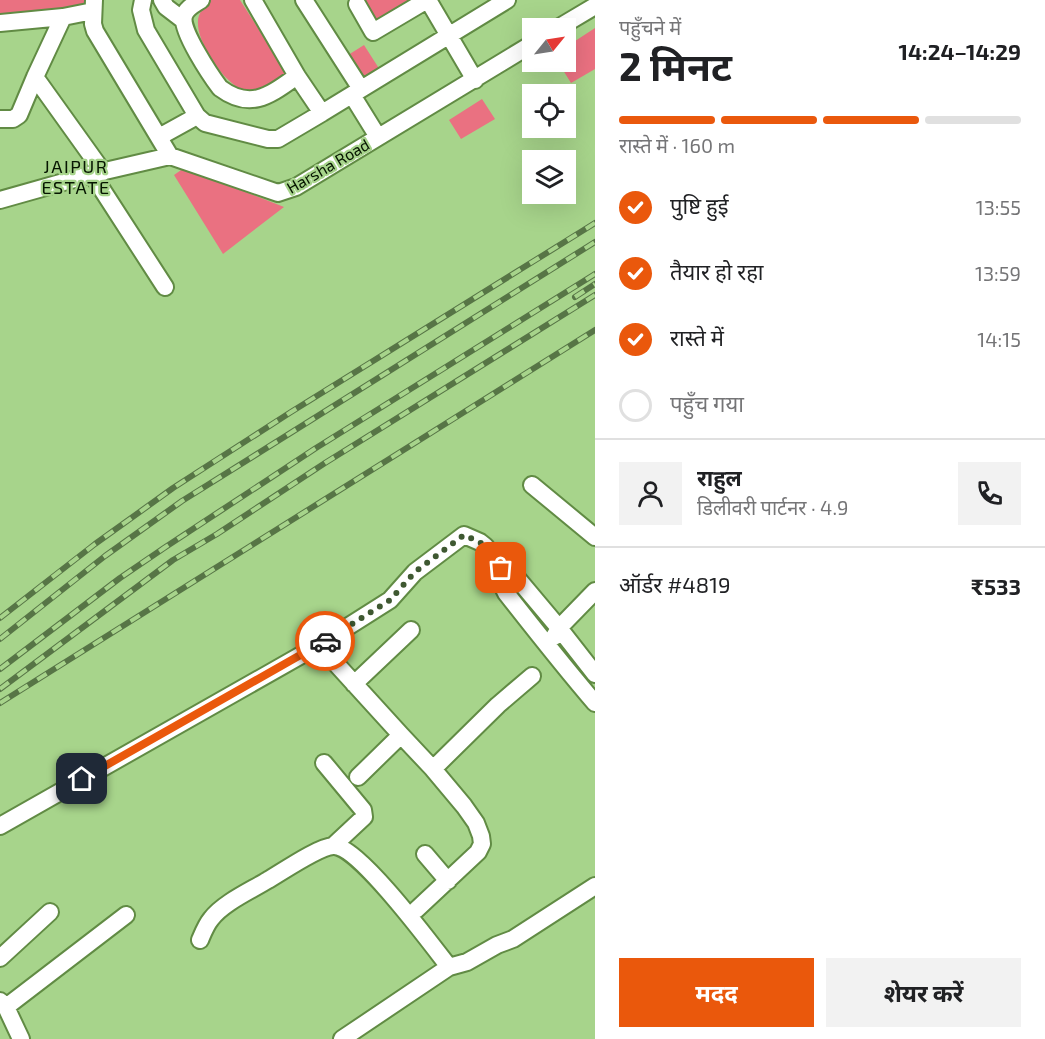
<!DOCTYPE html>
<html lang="hi">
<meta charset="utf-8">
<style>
:root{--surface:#fff;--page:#f2f2f2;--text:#202124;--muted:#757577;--line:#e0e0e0;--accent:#ea580c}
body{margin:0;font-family:"Exo 2","Noto Sans Devanagari",sans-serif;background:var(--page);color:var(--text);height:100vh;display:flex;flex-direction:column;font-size:22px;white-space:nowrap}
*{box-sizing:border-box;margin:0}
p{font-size:20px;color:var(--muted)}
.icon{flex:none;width:33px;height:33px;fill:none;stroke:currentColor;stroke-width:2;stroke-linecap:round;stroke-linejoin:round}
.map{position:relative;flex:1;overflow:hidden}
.sheet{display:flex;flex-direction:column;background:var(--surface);width:450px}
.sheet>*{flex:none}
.needle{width:39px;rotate:60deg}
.tools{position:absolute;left:522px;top:18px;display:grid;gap:12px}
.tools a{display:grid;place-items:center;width:54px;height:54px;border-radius:0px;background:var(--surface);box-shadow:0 6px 24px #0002;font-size:30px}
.pin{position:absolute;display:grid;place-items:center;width:51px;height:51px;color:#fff;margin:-26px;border-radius:12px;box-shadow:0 3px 9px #0006}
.courier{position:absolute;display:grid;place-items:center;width:60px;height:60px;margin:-30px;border:4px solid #ea580c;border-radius:50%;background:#fff;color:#222;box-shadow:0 2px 8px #0007}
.overview em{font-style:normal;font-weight:700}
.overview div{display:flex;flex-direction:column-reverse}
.overview{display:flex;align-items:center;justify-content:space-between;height:102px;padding:0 24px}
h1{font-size:39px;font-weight:700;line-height:45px}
.bar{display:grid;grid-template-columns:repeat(4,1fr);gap:9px 6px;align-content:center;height:72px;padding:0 24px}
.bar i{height:8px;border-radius:4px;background:var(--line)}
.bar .on{background:var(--accent)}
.bar p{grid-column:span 4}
.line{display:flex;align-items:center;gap:15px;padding:0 24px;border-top:2px solid var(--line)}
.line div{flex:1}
.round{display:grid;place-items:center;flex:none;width:63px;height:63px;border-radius:0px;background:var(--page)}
ol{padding:0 24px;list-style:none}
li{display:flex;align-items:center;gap:18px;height:66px}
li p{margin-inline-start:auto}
li .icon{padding:6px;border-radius:50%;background:var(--accent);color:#fff;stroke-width:4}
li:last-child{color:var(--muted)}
li i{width:33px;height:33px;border:3px solid var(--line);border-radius:50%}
.primary-button{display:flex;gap:12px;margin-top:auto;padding:12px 24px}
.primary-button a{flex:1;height:69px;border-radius:0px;background:var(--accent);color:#fff;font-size:24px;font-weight:700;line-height:69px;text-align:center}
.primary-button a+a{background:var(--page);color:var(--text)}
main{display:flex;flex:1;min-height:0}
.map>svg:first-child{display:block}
</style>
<main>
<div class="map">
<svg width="595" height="1039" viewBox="0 0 595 1039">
<rect width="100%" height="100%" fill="#a7d48b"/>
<!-- green -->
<path fill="#ea7181" d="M 0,0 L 90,0 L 81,17 L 66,27 L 0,31 Z
M 210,0 L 240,0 L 288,75 C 277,81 263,93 250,92 C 228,90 198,45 198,24 C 197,14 204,7 210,0 Z
M 349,0 L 409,0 L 413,8 L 369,34 Z
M 595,28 L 595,69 L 571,83 L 558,62 L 566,62 L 566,47 Z
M 364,45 L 380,70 L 360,82 L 345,57 Z
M 482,99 L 495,119 L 461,139 L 449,120 Z
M 184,168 L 284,207 L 223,254 L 174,175 Z"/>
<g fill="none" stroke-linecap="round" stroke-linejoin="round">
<!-- minor casing -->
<g stroke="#618b44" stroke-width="20">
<path id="minor" d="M 94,0 L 93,24 L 95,31 L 170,156
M 143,0 L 141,10 L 146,30 L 197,116 L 205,123 L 268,139 L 278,139 L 322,113
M 162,0 L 166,7 L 183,20
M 201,0 C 195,4 186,8 184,16 C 180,30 211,76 220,88 C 251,111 270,95 297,76
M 253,0 L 297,76 L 322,113 L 507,0
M 304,0 L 361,89
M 428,0 L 475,80
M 357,4 L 373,32 L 427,0
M 0,23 L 63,17 L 93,11
M 558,28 L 595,6
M 35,77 L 103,172
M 352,95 L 378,137
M 0,119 L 13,119 L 19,115 L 35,77 L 63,17
M 159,137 L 197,116
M 92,174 L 165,287
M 0,200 L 92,174 L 170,156 L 278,193 L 296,187 L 532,44
M 532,485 L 595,537
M 501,568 L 503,587 L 506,593 C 535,630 564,667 595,703
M 554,637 L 559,628 L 595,591
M 319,645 L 401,735 L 433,769 L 464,806 L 476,823 L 481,836 L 482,844 L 478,852 L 416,910
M 354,684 L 411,630
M 324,763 L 363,810 L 364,817 L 334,845
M 433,769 L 498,705 L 532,676
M 358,777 L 401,735
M 0,826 L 319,645 L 390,600 L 415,572 L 464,535 L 480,542 L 485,546 L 501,568 L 517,578 L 559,628 L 595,674
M 425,854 L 448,881
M 200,940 C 203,933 206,925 211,919 C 223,903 250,891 268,880 C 282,872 318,847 333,846 C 357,844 432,945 449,967
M 0,958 L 50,912
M 0,1001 L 6,1007 L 21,1039
M 6,1007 L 126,915
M 342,1039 L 449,967 L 467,962 L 497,945 L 513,939 L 595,886"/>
</g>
<!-- minor -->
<use href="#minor" stroke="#fff" stroke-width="16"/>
<!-- rail casing -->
<g stroke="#577546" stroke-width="6">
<path id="rail" d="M 575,297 L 595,284
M 0,618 L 95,544 L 173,488 L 291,412 L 595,223
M 0,639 L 105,556 L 182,501 L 595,242
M 0,669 L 120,578 L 164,548 L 316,448 L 595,274
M 0,689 L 173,560 L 217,534 L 325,463 L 595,295
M 0,703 L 595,330"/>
</g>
<!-- rail -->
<use href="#rail" stroke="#a7d48b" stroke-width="4" stroke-dasharray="11" stroke-linecap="butt"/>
</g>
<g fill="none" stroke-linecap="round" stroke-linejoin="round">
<!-- done -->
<path stroke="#3e5831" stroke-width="6" stroke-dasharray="0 10.8" d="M 325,641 L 390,600 L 415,572 L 464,535 L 480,542 L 501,568"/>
<!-- route -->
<path stroke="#ea580c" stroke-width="8" d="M 82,779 L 325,641"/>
</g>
<g text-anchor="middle" stroke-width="4.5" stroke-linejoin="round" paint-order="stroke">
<!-- street labels -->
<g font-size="16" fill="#061500" stroke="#a7d48b">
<text transform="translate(328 166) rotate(-30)" y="6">Harsha Road</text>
</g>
<!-- neighbourhood labels -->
<g font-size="18" letter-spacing="1.5" fill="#061500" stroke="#a7d48b">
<text x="76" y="173">JAIPUR<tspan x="76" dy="21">ESTATE</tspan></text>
</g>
</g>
</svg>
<div class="tools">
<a><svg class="needle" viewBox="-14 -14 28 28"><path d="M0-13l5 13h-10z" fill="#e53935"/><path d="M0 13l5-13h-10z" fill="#757577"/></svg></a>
<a><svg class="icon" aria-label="locate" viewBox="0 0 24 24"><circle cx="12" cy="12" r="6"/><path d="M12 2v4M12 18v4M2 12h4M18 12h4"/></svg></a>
<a><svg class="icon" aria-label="layers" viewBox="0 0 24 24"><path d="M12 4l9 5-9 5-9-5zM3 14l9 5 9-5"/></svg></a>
</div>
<div class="pin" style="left:501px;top:568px;background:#ea580c"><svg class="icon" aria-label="bag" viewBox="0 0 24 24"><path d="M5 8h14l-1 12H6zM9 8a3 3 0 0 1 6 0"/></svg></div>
<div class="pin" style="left:82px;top:779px;background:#1f2937"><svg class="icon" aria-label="home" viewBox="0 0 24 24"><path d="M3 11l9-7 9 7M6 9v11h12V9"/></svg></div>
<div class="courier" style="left:325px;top:641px"><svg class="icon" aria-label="car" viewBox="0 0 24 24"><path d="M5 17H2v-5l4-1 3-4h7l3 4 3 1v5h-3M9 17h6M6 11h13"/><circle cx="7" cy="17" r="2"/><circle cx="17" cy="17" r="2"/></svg></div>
</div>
<section class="sheet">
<div class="overview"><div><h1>2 मिनट</h1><p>पहुँचने में</p></div><em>14:24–14:29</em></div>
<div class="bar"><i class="on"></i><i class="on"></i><i class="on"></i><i></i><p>रास्ते में · 160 m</p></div>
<ol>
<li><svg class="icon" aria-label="check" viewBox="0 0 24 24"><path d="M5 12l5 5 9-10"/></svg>पुष्टि हुई<p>13:55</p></li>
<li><svg class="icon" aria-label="check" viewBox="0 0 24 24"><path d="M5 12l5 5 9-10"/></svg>तैयार हो रहा<p>13:59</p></li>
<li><svg class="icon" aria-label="check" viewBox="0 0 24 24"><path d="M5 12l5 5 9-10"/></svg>रास्ते में<p>14:15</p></li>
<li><i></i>पहुँच गया</li>
</ol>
<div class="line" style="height:108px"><a class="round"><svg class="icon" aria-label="person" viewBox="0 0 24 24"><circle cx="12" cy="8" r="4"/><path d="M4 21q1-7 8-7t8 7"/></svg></a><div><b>राहुल</b><p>डिलीवरी पार्टनर · 4.9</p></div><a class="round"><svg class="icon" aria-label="phone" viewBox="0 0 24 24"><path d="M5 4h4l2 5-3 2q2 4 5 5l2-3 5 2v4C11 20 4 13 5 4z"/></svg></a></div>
<div class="line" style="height:78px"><div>ऑर्डर #4819</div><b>₹533</b></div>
<div class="primary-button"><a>मदद</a><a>शेयर करें</a></div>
</section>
</main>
